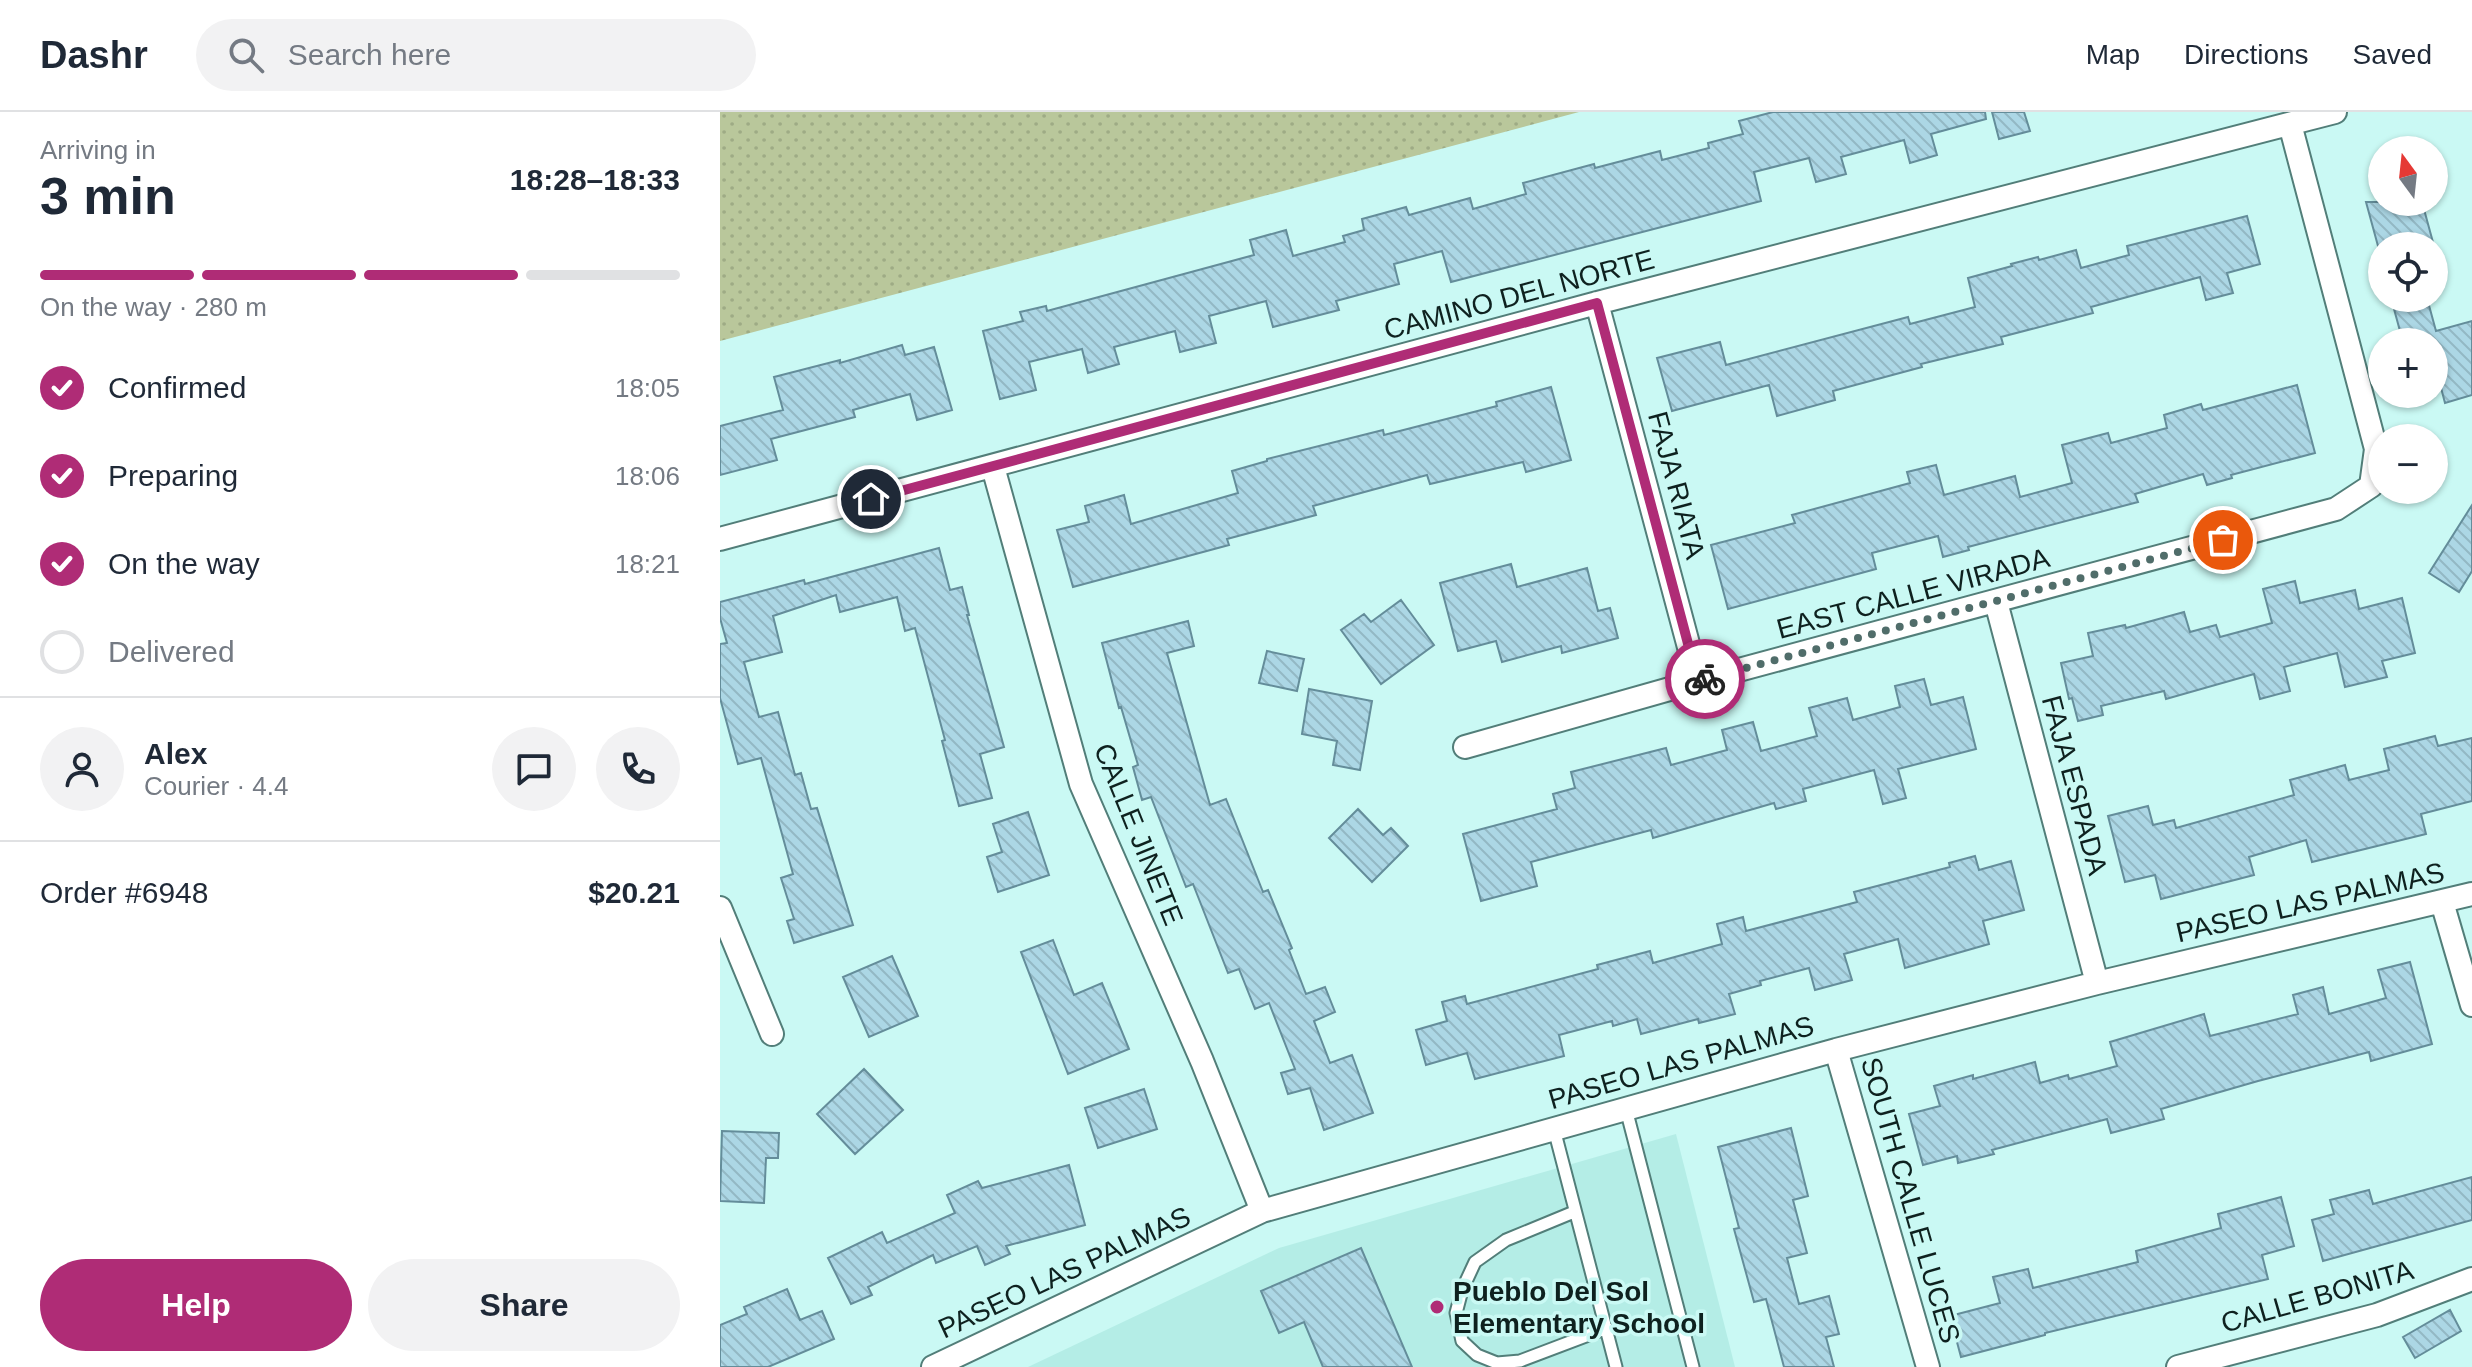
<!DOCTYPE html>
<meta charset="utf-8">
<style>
:root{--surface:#fff;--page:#f2f2f3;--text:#1f2937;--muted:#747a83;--line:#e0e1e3;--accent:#af2c76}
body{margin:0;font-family:Helvetica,sans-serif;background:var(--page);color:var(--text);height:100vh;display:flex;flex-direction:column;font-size:30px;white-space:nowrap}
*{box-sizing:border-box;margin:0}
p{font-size:26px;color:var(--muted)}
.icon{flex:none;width:44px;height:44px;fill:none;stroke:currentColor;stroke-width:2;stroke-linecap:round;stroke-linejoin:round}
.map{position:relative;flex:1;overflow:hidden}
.panel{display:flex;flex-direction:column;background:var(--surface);width:720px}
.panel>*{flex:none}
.needle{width:52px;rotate:345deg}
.tools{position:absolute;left:1648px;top:24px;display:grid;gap:16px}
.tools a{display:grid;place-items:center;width:80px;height:80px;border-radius:50%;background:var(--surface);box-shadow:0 2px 6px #0004;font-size:40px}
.pin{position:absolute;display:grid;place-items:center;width:68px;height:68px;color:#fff;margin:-34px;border:4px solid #fff;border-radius:50%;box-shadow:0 2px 8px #0007}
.courier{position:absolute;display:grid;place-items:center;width:80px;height:80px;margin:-40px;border:6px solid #af2c76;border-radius:50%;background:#fff;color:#222;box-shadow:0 2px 10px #0007}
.overview em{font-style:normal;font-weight:800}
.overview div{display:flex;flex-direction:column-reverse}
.overview{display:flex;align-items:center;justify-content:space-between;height:136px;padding:0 40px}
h1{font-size:52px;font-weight:800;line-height:60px}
.bar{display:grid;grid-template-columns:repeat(4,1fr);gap:12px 8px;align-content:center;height:96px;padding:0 40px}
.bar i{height:10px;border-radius:6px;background:var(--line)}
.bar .active{background:var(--accent)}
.bar p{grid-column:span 4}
.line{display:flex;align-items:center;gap:20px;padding:0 40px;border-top:2px solid var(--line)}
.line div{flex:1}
.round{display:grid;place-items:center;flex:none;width:84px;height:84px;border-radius:42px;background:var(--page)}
ol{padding:0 40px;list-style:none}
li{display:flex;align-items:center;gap:24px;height:88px}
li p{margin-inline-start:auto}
li .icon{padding:8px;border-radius:50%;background:var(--accent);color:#fff;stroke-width:4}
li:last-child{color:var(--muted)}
li i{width:44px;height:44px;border:4px solid var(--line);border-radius:50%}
.action{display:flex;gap:16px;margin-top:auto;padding:16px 40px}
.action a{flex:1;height:92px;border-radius:48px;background:var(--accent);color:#fff;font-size:32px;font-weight:800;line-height:92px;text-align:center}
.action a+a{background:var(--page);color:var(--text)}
header{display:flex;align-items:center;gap:48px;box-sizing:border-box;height:112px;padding:0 40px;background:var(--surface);border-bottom:2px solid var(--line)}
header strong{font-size:38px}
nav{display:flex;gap:44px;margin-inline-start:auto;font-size:28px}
.search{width:560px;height:72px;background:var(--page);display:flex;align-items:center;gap:20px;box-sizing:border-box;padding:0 28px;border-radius:44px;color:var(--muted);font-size:30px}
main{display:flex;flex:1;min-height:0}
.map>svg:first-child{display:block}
</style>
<header>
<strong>Dashr</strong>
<div class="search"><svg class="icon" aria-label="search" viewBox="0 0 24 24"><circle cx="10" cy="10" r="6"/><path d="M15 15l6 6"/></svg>Search here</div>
<nav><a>Map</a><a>Directions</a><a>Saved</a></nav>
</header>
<main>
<section class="panel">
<div class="overview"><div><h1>3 min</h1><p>Arriving in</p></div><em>18:28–18:33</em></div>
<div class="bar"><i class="active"></i><i class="active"></i><i class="active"></i><i></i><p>On the way · 280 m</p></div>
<ol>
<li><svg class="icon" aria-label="check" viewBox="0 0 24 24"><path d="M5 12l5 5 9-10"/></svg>Confirmed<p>18:05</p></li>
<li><svg class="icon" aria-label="check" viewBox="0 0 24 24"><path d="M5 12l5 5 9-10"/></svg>Preparing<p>18:06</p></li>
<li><svg class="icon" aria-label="check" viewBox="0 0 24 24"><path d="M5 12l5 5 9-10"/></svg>On the way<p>18:21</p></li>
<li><i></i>Delivered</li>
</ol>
<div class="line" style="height:144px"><a class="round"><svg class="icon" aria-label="person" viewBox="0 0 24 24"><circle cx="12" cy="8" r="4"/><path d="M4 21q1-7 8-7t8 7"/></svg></a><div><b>Alex</b><p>Courier · 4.4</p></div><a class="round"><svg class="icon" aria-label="chat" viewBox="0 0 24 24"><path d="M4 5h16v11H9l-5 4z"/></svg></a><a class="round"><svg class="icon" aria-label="phone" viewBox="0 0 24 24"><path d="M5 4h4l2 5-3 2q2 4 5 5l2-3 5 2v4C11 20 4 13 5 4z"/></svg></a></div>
<div class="line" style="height:104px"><div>Order #6948</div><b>$20.21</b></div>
<div class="action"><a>Help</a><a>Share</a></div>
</section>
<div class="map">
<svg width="1752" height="1255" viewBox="0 0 1752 1255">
<defs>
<pattern id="grass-dots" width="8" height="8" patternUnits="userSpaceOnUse" patternTransform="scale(2)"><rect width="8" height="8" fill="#b9c79b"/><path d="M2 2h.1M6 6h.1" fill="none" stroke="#9eab85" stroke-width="1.8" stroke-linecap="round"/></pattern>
<pattern id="building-back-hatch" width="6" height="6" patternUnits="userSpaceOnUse" patternTransform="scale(2)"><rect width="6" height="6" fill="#acd7e5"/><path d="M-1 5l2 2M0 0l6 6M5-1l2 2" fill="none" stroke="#93b8c4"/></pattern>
</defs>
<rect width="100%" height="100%" fill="#caf9f4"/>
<!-- built -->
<path fill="#b4ede6" d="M 956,1022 L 1015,1255 L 308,1255 L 559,1136 Z"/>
<!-- grass -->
<path fill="url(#grass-dots)" d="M 0,0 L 859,0 L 0,229 Z"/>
<!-- building -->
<path fill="url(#building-back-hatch)" stroke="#648d9a" stroke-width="2" d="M 1053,0 L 1265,0 L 1266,7 L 1211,22 L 1217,43 L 1190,51 L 1184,28 L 1121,45 L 1126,62 L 1096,70 L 1089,46 L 1034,60 L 1041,89 L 731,170 L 722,139 L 674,152 L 679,172 L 616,189 L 619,198 L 553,215 L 546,189 L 489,204 L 496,231 L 460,240 L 455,219 L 394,235 L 399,252 L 368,261 L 362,237 L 309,250 L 316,278 L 280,287 L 263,219 L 303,209 L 300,200 L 326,194 L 327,199 L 534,143 L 530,128 L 566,118 L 573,144 L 625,130 L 623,124 L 644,118 L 642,107 L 686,95 L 689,103 L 750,86 L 753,97 L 806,82 L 803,71 L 874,52 L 875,56 L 940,39 L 942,48 L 989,36 L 988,31 L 1023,22 L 1019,9 Z
M 1272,0 L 1304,0 L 1310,19 L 1279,27 Z
M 1646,90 L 1702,90 L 1714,134 L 1658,134 Z
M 1527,104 L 1540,152 L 1507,161 L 1513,181 L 1486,188 L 1480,165 L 1371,195 L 1373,201 L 1281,225 L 1283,232 L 1201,252 L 1202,255 L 1113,279 L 1115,288 L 1057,304 L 1049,273 L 952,299 L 937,246 L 1000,230 L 1006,253 L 1188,205 L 1190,212 L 1255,195 L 1248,166 L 1292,154 L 1291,152 L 1318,145 L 1319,148 L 1356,138 L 1361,156 L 1409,143 L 1407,134 Z
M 1671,186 L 1707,186 L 1716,219 L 1752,209 L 1752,283 L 1725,291 L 1714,249 L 1714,230 L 1683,230 Z
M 182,233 L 185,243 L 214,235 L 232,298 L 197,308 L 190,282 L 133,298 L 135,305 L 51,327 L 57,348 L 0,363 L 0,314 L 63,298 L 54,265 L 120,248 L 120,251 Z
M 1577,273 L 1595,341 L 1511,363 L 1512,366 L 1487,373 L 1483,362 L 1415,382 L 1418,390 L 1248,435 L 1249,438 L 1223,445 L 1218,424 L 1152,441 L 1156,457 L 1008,497 L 991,433 L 1075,411 L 1072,403 L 1190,371 L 1187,360 L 1216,353 L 1224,383 L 1295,364 L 1300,385 L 1352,371 L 1342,333 L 1388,321 L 1391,331 L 1447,316 L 1444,303 L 1481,292 L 1483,298 Z
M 831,275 L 851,348 L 806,360 L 803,350 L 710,372 L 707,363 L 593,394 L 596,403 L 507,427 L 509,433 L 353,475 L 337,418 L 369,410 L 365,394 L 404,383 L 411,412 L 518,381 L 512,359 L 547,349 L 547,347 L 663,318 L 664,323 L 777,294 L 776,290 Z
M 1752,393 L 1752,459 L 1739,480 L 1709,461 Z
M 219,436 L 230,478 L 242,475 L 249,503 L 247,503 L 284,635 L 260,642 L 272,686 L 239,694 L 222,629 L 225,628 L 195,516 L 185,519 L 177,485 L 120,500 L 116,483 L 53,504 L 62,540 L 24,550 L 39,605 L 58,600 L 75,663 L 81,661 L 91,697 L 97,696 L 133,813 L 74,831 L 67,809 L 74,807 L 61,766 L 73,762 L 41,646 L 18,652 L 0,586 L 0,532 L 7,531 L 0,506 L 0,490 L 84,468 L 85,472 Z
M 791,452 L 797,475 L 867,456 L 878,499 L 890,496 L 898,526 L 842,541 L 841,534 L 782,550 L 776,529 L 738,539 L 720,471 Z
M 1575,469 L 1580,491 L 1635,478 L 1639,497 L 1682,486 L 1695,541 L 1662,549 L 1667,565 L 1625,575 L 1617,541 L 1564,555 L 1570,579 L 1540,587 L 1534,562 L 1446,587 L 1444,579 L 1381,594 L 1383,603 L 1358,609 L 1352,586 L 1349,587 L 1341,551 L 1373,544 L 1368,521 L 1405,513 L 1406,516 L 1464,500 L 1470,520 L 1496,513 L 1500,525 L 1552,511 L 1543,477 Z
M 681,488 L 714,533 L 661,572 L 621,518 L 644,502 L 651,510 Z
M 468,509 L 474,534 L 447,541 L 490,693 L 506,687 L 543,780 L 548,778 L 572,836 L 569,838 L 586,882 L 605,875 L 615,900 L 594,909 L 610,951 L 632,943 L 653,1001 L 604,1018 L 590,976 L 568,982 L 561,961 L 575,957 L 549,891 L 535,897 L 519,857 L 508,861 L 473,772 L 466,775 L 431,685 L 422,688 L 413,655 L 418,653 L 401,595 L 399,596 L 382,531 Z
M 547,539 L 584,547 L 577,579 L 539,571 Z
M 1204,567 L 1211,593 L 1243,585 L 1256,637 L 1178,657 L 1186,686 L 1163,692 L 1154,658 L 1083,677 L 1086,689 L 1056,697 L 1054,691 L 933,726 L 931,718 L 811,750 L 817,774 L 761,789 L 743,722 L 837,697 L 833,682 L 855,676 L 851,660 L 946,636 L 951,653 L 1007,638 L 1002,618 L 1033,610 L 1041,639 L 1097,624 L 1089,596 L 1127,586 L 1133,608 L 1180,595 L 1175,574 Z
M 589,577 L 652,589 L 640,658 L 613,653 L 617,629 L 582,622 Z
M 1715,624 L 1718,634 L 1752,626 L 1752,689 L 1701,702 L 1706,722 L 1592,750 L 1586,728 L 1529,745 L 1534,763 L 1441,787 L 1435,763 L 1405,770 L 1388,704 L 1428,694 L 1433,713 L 1454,708 L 1456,716 L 1574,683 L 1570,668 L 1625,653 L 1629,668 L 1669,658 L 1664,637 Z
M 638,697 L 663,723 L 671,716 L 688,734 L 652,770 L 609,726 Z
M 308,700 L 329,763 L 278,780 L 267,745 L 282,740 L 273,712 Z
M 1255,744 L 1259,758 L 1291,749 L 1304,798 L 1263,809 L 1269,832 L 1185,856 L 1178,827 L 1124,842 L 1132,868 L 1095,878 L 1089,856 L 1040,869 L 1041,873 L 1009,882 L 1015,902 L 979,911 L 978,907 L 921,922 L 917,907 L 893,914 L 892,909 L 839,923 L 844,944 L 755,967 L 747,941 L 706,953 L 696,918 L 727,909 L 722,890 L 745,884 L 747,892 L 878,857 L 877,853 L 930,839 L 933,851 L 1002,832 L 997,812 L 1023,805 L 1026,819 L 1137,790 L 1134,780 L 1230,755 L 1229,751 Z
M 333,828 L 354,883 L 382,871 L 409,937 L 348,962 L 301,840 Z
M 172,844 L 198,904 L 149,925 L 123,865 Z
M 1690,850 L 1712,932 L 1651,949 L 1649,940 L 1538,969 L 1441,997 L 1444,1007 L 1391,1021 L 1387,1007 L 1272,1038 L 1274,1042 L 1238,1051 L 1237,1044 L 1203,1053 L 1189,1002 L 1220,994 L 1214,974 L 1253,963 L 1253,967 L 1315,950 L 1320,971 L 1348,963 L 1349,967 L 1397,954 L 1390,930 L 1484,902 L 1490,924 L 1578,902 L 1573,883 L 1603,875 L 1609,902 L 1666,886 L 1658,858 Z
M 144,957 L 183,998 L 135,1042 L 97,1002 Z
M 424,977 L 437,1017 L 378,1036 L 365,996 Z
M 1071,1016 L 1088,1084 L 1073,1088 L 1087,1141 L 1067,1146 L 1079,1192 L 1109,1184 L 1119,1222 L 1106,1225 L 1114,1255 L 1064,1255 L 1046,1187 L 1034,1190 L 1014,1117 L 1019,1116 L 998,1035 Z
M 2,1019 L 59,1021 L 58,1046 L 46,1046 L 44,1091 L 0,1089 Z
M 349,1053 L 365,1113 L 286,1134 L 290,1142 L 265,1153 L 257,1134 L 216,1151 L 213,1143 L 148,1175 L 152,1183 L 131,1192 L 108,1146 L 162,1120 L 167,1131 L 235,1101 L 227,1083 L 258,1069 L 262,1076 Z
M 1752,1065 L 1752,1108 L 1603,1149 L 1592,1108 L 1614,1102 L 1610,1088 L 1649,1078 L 1653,1092 Z
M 1561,1085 L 1574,1134 L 1542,1143 L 1548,1167 L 1325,1221 L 1325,1223 L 1241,1245 L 1230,1204 L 1280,1191 L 1273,1165 L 1308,1157 L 1313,1176 L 1418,1150 L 1416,1139 L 1501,1116 L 1498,1102 Z
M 641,1136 L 692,1255 L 603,1255 L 584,1210 L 559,1221 L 541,1179 Z
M 67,1177 L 80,1208 L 102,1199 L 114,1227 L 48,1255 L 0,1255 L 0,1213 L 27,1202 L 24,1195 Z
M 1730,1198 L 1741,1219 L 1695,1246 L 1683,1225 Z"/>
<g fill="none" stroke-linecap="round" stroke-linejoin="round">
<!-- service casing -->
<g stroke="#527e79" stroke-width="15">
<path id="service" d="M 906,997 L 973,1255
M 834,1017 L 896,1255
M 854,1100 L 786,1128 L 755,1150 L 742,1178 L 736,1201 L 742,1229 L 757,1243 L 777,1251 L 800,1249 L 887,1216"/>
</g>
<!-- minor casing -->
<g stroke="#527e79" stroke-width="26">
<path id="minor" d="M 877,191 L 978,569
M 273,355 L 361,672 L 482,949 L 542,1099
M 0,427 L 877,191 L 1615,0
M 1276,490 L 1377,871
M 745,635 L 978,569 L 1616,397 L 1651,374 L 1656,337 L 1570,12
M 1722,790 L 1752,893
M 0,796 L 52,922
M 1116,938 L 1208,1255
M 213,1255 L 542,1099 L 1116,938 L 1377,871 L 1752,782
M 1458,1255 L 1657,1203 L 1752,1167"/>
</g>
<!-- service -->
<use href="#service" stroke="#fff" stroke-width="11"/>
<!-- minor -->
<use href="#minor" stroke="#fff" stroke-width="22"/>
</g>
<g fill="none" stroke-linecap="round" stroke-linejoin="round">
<!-- done -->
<path stroke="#506d6a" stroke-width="8" stroke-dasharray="0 14.4" d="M 985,567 L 1503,428"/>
<!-- route -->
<path stroke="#af2c76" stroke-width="10" d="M 151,387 L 877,191 L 978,569 L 985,567"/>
</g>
<!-- markers -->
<circle fill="#af2c76" stroke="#caf9f4" stroke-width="3" cx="717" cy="1195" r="8"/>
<g text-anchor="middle" stroke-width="7" stroke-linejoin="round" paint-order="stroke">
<!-- street labels -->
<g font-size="28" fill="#0e211f" stroke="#caf9f4">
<text transform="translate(799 182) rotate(-15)" y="10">CAMINO DEL NORTE</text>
<text transform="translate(957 373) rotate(75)" y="10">FAJA RIATA</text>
<text transform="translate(1193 481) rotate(-15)" y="10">EAST CALLE VIRADA</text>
<text transform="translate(1355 673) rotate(75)" y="10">FAJA ESPADA</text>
<text transform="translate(419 722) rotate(68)" y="10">CALLE JINETE</text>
<text transform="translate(1590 790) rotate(-13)" y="10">PASEO LAS PALMAS</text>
<text transform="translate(961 950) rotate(-16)" y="10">PASEO LAS PALMAS</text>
<text transform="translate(1191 1088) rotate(74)" y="10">SOUTH CALLE LUCES</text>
<text transform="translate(344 1160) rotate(-25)" y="10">PASEO LAS PALMAS</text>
<text transform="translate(1597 1184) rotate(-16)" y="10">CALLE BONITA</text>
</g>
<!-- poi labels -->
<g font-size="28" font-weight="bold" fill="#0e211f" stroke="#caf9f4" text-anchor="start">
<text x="733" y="1189">Pueblo Del Sol<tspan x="733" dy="32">Elementary School</tspan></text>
</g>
</g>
</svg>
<div class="tools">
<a><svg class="needle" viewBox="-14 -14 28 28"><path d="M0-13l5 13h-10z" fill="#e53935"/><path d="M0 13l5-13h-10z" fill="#747a83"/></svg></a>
<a><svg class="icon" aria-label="locate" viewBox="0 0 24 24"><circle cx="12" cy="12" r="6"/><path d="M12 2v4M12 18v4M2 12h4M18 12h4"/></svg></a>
<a>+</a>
<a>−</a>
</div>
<div class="pin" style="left:1503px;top:428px;background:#ea580c"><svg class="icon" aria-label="bag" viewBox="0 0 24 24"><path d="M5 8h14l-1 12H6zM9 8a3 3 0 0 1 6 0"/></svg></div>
<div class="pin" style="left:151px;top:387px;background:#1f2937"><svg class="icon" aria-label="home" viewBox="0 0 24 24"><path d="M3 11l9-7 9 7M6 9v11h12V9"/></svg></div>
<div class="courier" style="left:985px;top:567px"><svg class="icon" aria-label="bike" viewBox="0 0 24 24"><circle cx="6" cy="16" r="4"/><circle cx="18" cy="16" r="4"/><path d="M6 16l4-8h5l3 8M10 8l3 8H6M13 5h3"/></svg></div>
</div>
</main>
